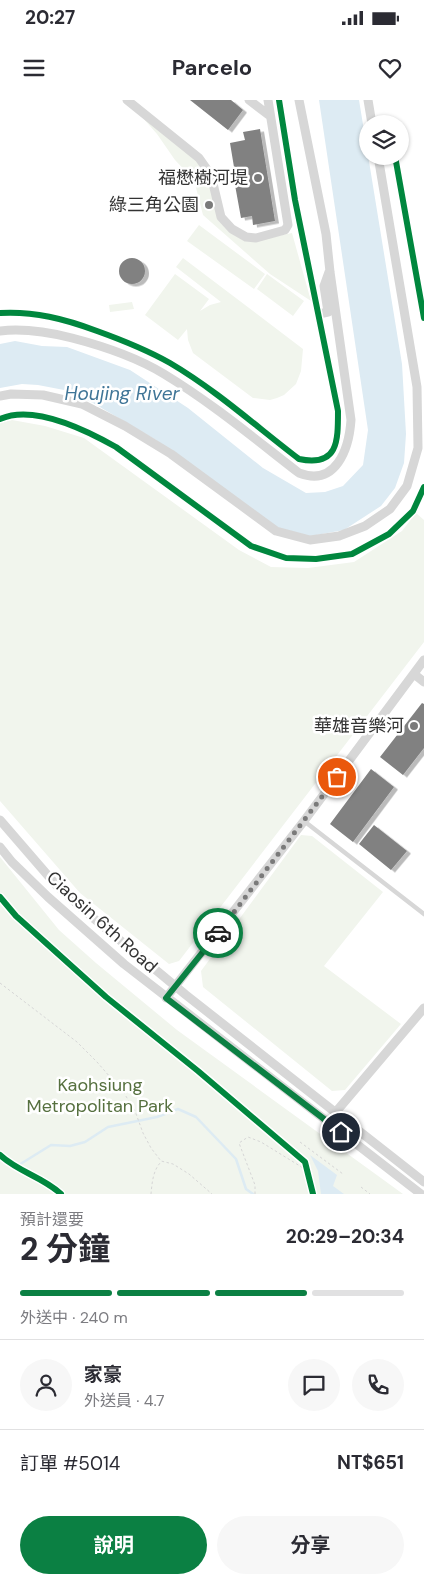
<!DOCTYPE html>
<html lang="zh-TW">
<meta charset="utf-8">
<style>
:root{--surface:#fff;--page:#f7f7f7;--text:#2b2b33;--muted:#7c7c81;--line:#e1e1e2;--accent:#0b8043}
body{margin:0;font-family:"DM Sans","Noto Sans TC",sans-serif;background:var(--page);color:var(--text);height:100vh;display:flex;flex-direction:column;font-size:19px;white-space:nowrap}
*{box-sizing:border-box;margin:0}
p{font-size:16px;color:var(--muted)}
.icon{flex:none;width:28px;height:28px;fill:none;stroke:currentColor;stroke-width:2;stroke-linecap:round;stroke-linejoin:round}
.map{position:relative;height:1094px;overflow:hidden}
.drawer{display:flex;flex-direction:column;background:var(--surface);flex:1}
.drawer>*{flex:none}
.buttons{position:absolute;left:359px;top:15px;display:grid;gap:10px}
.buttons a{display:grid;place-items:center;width:50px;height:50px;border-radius:50%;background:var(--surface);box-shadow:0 1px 4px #0004;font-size:25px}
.pin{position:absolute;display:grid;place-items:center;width:42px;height:42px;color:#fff;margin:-21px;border:2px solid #fff;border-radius:50%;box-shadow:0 1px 5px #0007}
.courier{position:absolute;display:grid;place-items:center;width:50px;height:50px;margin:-25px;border:4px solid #0b8043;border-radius:50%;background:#fff;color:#222;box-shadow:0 1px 6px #0007}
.head em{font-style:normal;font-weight:700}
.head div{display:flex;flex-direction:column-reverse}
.head{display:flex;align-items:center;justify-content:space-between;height:85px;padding:0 20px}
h1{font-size:32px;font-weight:700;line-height:38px}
.bar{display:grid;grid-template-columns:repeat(4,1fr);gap:8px 5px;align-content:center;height:60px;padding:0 20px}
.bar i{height:6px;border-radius:4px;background:var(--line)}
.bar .current{background:var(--accent)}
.bar p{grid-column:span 4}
.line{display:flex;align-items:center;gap:12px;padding:0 20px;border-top:1px solid var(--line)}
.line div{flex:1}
.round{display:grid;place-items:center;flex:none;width:52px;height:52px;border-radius:26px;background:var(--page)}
.action{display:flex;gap:10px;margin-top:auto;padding:10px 20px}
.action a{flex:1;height:58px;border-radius:30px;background:var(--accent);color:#fff;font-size:20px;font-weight:700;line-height:58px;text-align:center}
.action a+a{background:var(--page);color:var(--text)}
.status{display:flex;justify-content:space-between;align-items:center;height:35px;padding:0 25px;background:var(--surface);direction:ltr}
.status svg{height:14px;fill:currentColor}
header{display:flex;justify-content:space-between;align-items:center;height:65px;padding:0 20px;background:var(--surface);font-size:22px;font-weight:700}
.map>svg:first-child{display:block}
</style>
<div class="status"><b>20:27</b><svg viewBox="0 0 49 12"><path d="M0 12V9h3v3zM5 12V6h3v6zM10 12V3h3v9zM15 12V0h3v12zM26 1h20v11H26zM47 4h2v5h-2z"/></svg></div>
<header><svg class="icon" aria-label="menu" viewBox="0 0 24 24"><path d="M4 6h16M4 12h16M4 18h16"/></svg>Parcelo<svg class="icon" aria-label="heart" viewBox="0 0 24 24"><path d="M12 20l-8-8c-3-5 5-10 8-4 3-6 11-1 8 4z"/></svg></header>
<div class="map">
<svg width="424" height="1094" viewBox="0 0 424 1094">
<defs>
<filter id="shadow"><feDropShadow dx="4" dy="2.5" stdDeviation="0" flood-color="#0004"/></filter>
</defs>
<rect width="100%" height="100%" fill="#fff"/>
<!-- green -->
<path fill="#f1f5ed" d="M 135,9 L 199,58 L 209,77 L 220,119 L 254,141 L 292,133 L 311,201 L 270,174 L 203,115 L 194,80 L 175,60 L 157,34 Z
M 199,125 L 265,174 L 254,189 L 187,141 Z
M 183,158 L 303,249 L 301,271 L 296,284 L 284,295 L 277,298 L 270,300 L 253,298 L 193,253 L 188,240 L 187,229 L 178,240 L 145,215 L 175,174 L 209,199 L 200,211 L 210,205 L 221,202 L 176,167 Z
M 267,174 L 304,201 L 293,216 L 257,189 Z
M 132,202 L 134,209 L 110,212 L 109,205 Z
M 12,320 L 45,326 L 84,338 L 239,450 L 271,467 L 308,468 L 354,462 L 402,431 L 416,413 L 424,420 L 424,542 L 179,861 L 169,864 L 80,793 L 0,701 L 0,323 Z
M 301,735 L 312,736 L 383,792 L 324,866 L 401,924 L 345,990 L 332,991 L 203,887 L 201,871 Z
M 0,757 L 59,830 L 96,863 L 177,930 L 403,1094 L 0,1094 Z"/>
<!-- water -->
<path fill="#ddebf3" d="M 319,0 L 359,0 L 402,264 L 406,334 L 404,363 L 395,388 L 381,406 L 344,430 L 305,437 L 273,426 L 156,340 L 93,303 L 64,290 L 38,285 L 22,284 L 0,288 L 0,244 L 15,241 L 42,246 L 67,247 L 130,270 L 188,308 L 263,368 L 306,393 L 325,392 L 343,386 L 363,365 L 368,330 Z
M 310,1055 L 337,1075 L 333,1086 L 344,1094 L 321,1094 L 318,1071 Z"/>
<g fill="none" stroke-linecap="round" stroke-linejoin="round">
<!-- stream -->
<path stroke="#ddebf3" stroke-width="2.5" d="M 14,1068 L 51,1045 L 70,1046 L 85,1042 L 108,1027 L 157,1017 L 178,1009 L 196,1017 L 236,1059 L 246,1089 L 253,1094"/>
</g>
<!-- building -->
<path fill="#818181" filter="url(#shadow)" d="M 190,0 L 231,0 L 243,10 L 228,30 Z
M 260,29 L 275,121 L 253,125 L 252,116 L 241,118 L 235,85 L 249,83 L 247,70 L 235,73 L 230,43 L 245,40 L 243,32 Z
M119 171a13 13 0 1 1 26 0a13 13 0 1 1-26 0Z
M 422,603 L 424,604 L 424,648 L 403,675 L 380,657 Z
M 371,669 L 394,687 L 353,742 L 330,724 Z
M 374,725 L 407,751 L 391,770 L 359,744 Z"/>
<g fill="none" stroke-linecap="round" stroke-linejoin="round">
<!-- path -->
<path stroke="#d6d6d6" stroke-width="1" stroke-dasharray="2.5 2.5" stroke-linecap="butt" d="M 0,883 L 77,942 L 97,962 L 124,993 L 135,1011 L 143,1033 L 151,1048 L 161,1061 L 173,1064 L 189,1074 L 212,1094
M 300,1042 L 343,1074
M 361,1087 L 370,1094
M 151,1094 C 152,1083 153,1070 161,1062
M 255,1094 L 255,1085 L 239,1043 L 248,1037 L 261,1042 L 308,1071"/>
<!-- service -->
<path stroke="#d7d7d7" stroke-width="4.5" d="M 304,721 L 424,814"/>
<!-- minor -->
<path stroke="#d7d7d7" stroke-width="9" d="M 127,0 L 199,58 L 211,75 L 221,117 L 232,129 L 246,137 L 256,138 L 285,130 L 288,125 L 268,0
M 249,0 L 270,16
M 368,0 L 372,24
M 319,214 L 328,212 L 324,186 L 329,172
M 0,231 C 25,228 48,232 72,238 C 103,246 136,257 164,274 C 212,303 255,339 299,373 C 336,387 349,349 351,320 L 330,172 L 326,134 L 299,0
M 0,296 L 11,294 L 43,295 L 82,304 L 125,326 L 171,354 L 276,431 L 310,440 L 339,436 L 365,426 L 390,409 L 407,386 L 418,348 L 417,287 L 378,56
M 414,574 L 424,582
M 0,720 L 57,786 L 86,812 L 186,895 L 424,1082
M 0,747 L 12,762 L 48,797 L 124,864 L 421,1094
M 166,898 L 304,721 L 424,560
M 335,1013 L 424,908"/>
<!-- cycleway casing -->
<g stroke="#fff" stroke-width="9">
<path id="cycleway" d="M 395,56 L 424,218
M 0,213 C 34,211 65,219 97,231 C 122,240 147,250 170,263 C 216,290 257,327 299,359 C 338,367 338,342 338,311 L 295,100 L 279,0
M 0,319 C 33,304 86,330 116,347 L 251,446 L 286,458 L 316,459 L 352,454 L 389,434 L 413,411 L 424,387
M 0,797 L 16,816 L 106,897 L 198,971 L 305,1062 L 313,1094
M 0,1055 C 18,1072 43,1077 61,1094"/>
</g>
<!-- cycleway -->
<use href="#cycleway" stroke="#00873e" stroke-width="6"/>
</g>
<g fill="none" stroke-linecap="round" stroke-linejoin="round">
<!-- done -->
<path stroke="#7a7a7a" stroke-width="5" stroke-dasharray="0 9" d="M 218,833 L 337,677"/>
<!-- route -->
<path stroke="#0b8043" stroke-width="6" d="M 218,833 L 166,898 L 341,1032"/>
</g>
<!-- markers -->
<g fill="#7a7a7a" stroke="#fff" stroke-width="2">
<circle cx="258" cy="78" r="5"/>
<circle cx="209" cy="105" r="5"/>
<circle cx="414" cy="626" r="5"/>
</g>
<g text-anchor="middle" stroke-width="5" stroke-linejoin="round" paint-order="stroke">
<!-- poi labels -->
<g font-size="18" fill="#333" stroke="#fff" text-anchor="end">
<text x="248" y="84">福懋樹河堤</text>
<text x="199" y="111">綠三角公園</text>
<text x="404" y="632">華雄音樂河</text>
</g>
<!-- street labels -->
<g font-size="18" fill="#333" stroke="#fff">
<text transform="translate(102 822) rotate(42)" y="6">Ciaosin 6th Road</text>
</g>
<!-- park labels -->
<g font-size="18" fill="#56703f" stroke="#fff">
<text x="100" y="991">Kaohsiung<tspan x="100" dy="21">Metropolitan Park</tspan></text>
</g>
<!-- water labels -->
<g font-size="19" font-style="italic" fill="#3f7597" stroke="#fff">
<text x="122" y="300">Houjing River</text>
</g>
</g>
</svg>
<div class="buttons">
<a><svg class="icon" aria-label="layers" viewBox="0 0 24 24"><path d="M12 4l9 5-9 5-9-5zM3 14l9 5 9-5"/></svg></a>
</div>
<div class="pin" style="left:337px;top:677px;background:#ea580c"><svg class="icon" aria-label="bag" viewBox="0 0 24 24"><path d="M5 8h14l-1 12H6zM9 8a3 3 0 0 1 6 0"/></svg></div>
<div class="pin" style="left:341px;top:1032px;background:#1f2937"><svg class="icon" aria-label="home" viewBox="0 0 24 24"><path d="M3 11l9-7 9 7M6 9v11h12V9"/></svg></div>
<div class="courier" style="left:218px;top:833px"><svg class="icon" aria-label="car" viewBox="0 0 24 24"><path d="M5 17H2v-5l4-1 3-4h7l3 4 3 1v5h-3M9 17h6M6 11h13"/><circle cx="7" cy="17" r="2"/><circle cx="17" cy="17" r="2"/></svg></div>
</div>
<section class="drawer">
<div class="head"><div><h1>2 分鐘</h1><p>預計還要</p></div><em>20:29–20:34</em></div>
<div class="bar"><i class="current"></i><i class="current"></i><i class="current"></i><i></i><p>外送中 · 240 m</p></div>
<div class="line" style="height:90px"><a class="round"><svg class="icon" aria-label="person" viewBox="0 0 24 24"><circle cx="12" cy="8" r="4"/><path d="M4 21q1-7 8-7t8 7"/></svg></a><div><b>家豪</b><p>外送員 · 4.7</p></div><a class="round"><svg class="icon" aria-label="chat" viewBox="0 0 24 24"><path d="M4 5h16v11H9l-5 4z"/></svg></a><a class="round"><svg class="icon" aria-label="phone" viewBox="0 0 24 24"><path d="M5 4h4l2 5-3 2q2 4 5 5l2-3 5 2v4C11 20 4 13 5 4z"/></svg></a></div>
<div class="line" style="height:65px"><div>訂單 #5014</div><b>NT$651</b></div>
<div class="action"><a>說明</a><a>分享</a></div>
</section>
